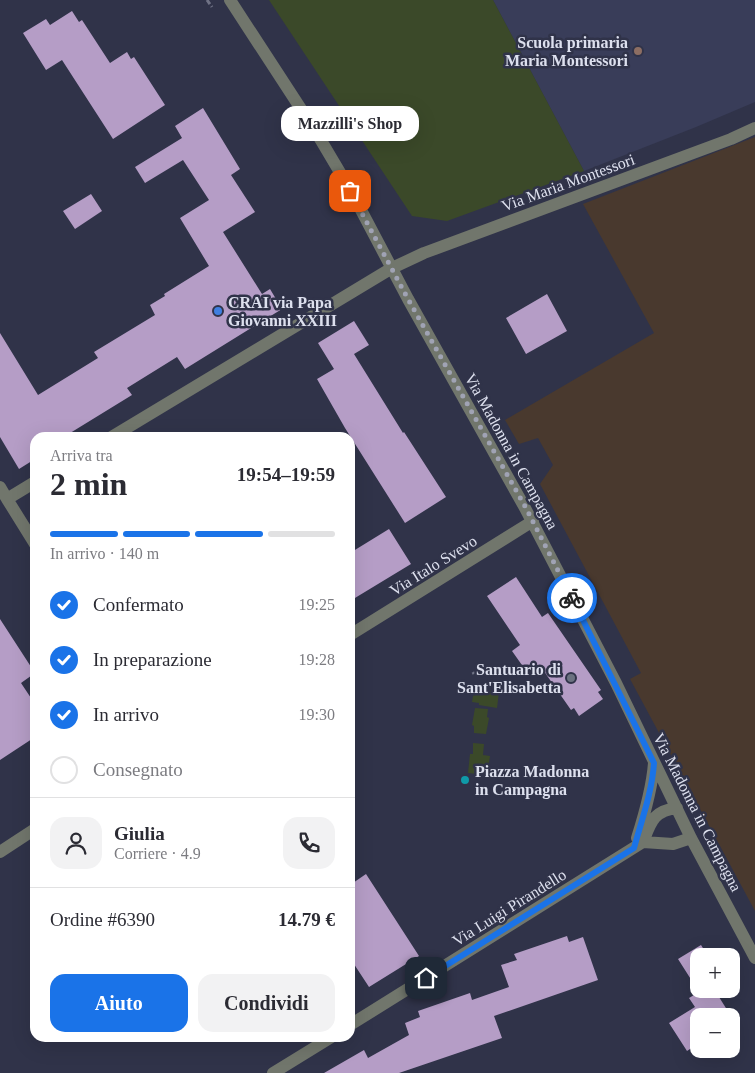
<!DOCTYPE html>
<html lang="it">
<meta charset="utf-8">
<style>
:root{--surface:#fff;--page:#f2f2f3;--text:#2b2b33;--muted:#7c7c81;--line:#e1e1e2;--accent:#1a73e8}
body{margin:0;font-family:"Times New Roman",serif;background:var(--page);color:var(--text);height:100vh;display:flex;flex-direction:column;font-size:19px;white-space:nowrap}
*{box-sizing:border-box;margin:0}
p{font-size:16px;color:var(--muted)}
.icon{flex:none;width:28px;height:28px;fill:none;stroke:currentColor;stroke-width:2;stroke-linecap:round;stroke-linejoin:round}
.map{position:relative;flex:1;overflow:hidden}
.sheet{position:absolute;left:30px;top:432px;width:325px;height:610px;display:flex;flex-direction:column;background:var(--surface);border-radius:15px;box-shadow:0 5px 20px #0002}
.sheet>*{flex:none}
.buttons{position:absolute;left:690px;top:948px;display:grid;gap:10px}
.buttons a{display:grid;place-items:center;width:50px;height:50px;border-radius:10px;background:var(--surface);box-shadow:0 5px 20px #0002;font-size:25px}
.pin{position:absolute;display:grid;place-items:center;width:42px;height:42px;color:#fff;margin:-21px;border-radius:10px;box-shadow:0 2px 8px #0006}
.courier{position:absolute;display:grid;place-items:center;width:50px;height:50px;margin:-25px;border:4px solid #1a73e8;border-radius:50%;background:#fff;color:#222;box-shadow:0 1px 6px #0007}
.bubble{position:absolute;height:35px;border-radius:15px;background:var(--surface);box-shadow:0 5px 20px #0002;font-size:16px;font-weight:600;line-height:35px;text-align:center}
.overview em{font-style:normal;font-weight:600}
.overview div{display:flex;flex-direction:column-reverse}
.overview{display:flex;align-items:center;justify-content:space-between;height:85px;padding:0 20px}
h1{font-size:32px;font-weight:600;line-height:38px}
.bar{display:grid;grid-template-columns:repeat(4,1fr);gap:8px 5px;align-content:center;height:60px;padding:0 20px}
.bar i{height:6px;border-radius:4px;background:var(--line)}
.bar .current{background:var(--accent)}
.bar p{grid-column:span 4}
.line{display:flex;align-items:center;gap:12px;padding:0 20px;border-top:1px solid var(--line)}
.line div{flex:1}
.round{display:grid;place-items:center;flex:none;width:52px;height:52px;border-radius:15px;background:var(--page)}
ol{padding:0 20px;list-style:none}
li{display:flex;align-items:center;gap:15px;height:55px}
li p{margin-inline-start:auto}
li .icon{padding:5px;border-radius:50%;background:var(--accent);color:#fff;stroke-width:4}
li:last-child{color:var(--muted)}
li i{width:28px;height:28px;border:2px solid var(--line);border-radius:50%}
.primary-button{display:flex;gap:10px;margin-top:auto;padding:10px 20px}
.primary-button a{flex:1;height:58px;border-radius:15px;background:var(--accent);color:#fff;font-size:20px;font-weight:600;line-height:58px;text-align:center}
.primary-button a+a{background:var(--page);color:var(--text)}
.map>svg:first-child{display:block}
</style>
<div class="map">
<svg width="755" height="1073" viewBox="0 0 755 1073">
<rect width="100%" height="100%" fill="#303349"/>
<!-- built -->
<path fill="#393d59" d="M 493,0 L 755,0 L 755,102 L 696,127 L 584,171 Z"/>
<!-- industrial -->
<path fill="#49392e" d="M 755,137 L 755,911 L 630,679 L 641,673 L 540,484 L 553,465 L 538,438 L 519,444 L 505,420 L 654,333 L 583,204 Z"/>
<!-- green -->
<path fill="#3b4929" d="M 269,0 L 493,0 L 584,171 L 447,221 L 412,216 Z
M 481,689 L 499,692 L 497,708 L 479,705 L 479,703 L 472,702 L 474,690 L 480,691 Z
M 475,708 L 488,709 L 487,717 L 489,718 L 486,734 L 474,733 L 474,726 L 472,725 Z
M 473,743 L 484,744 L 483,755 L 490,756 L 487,775 L 468,773 L 470,754 L 473,754 Z"/>
<!-- building -->
<path fill="#b59dc6" d="M 72,11 L 79,22 L 82,20 L 110,63 L 127,52 L 131,59 L 134,57 L 165,105 L 113,139 L 62,60 L 46,70 L 23,33 L 46,19 L 50,25 Z
M 203,108 L 240,169 L 231,175 L 255,212 L 223,232 L 262,294 L 270,289 L 282,309 L 185,369 L 177,357 L 127,388 L 132,395 L 62,438 L 35,438 L 35,459 L 19,469 L 0,437 L 0,333 L 38,395 L 98,358 L 94,352 L 155,315 L 150,305 L 165,296 L 164,294 L 209,266 L 180,218 L 209,200 L 183,160 L 145,183 L 135,167 L 182,138 L 175,126 Z
M 91,194 L 102,211 L 75,229 L 63,211 Z
M 547,294 L 567,331 L 526,354 L 506,318 Z
M 354,321 L 369,345 L 354,354 L 403,433 L 404,432 L 446,497 L 405,523 L 345,428 L 317,379 L 334,369 L 318,343 Z
M 389,529 L 411,564 L 350,601 L 350,553 Z
M 516,577 L 542,617 L 548,613 L 601,690 L 598,692 L 603,699 L 579,716 L 574,708 L 571,710 L 541,667 L 529,675 L 512,651 L 520,645 L 487,596 Z
M 0,619 L 35,673 L 21,683 L 35,704 L 35,737 L 0,760 Z
M 366,874 L 419,956 L 369,987 L 350,958 L 350,885 Z
M 567,936 L 569,942 L 583,937 L 598,980 L 494,1016 L 502,1038 L 399,1073 L 324,1073 L 364,1050 L 368,1058 L 409,1035 L 405,1023 L 420,1017 L 418,1011 L 470,993 L 472,1000 L 509,987 L 501,965 L 517,960 L 514,954 Z
M 701,945 L 708,956 L 699,956 L 699,989 L 704,989 L 699,992 L 678,959 Z
M 704,989 L 714,989 L 734,1021 L 731,1023 L 731,1016 L 699,1016 L 699,1043 L 687,1051 L 669,1023 L 695,1007 L 689,998 Z"/>
<g fill="none" stroke-linecap="round" stroke-linejoin="round">
<!-- path -->
<path stroke="#6f7285" stroke-width="3" stroke-dasharray="5 2.5" stroke-linecap="butt" d="M 207,0 L 212,7
M 473,672 L 474,674"/>
<!-- minor -->
<path stroke="#71766c" stroke-width="12" d="M 230,0 L 316,132 L 351,191 L 408,299 L 525,508 L 616,683 L 691,838 L 755,958
M 110,438 L 392,268 L 424,253 L 731,139 L 755,128
M 0,487 L 7,499 L 35,482
M 7,499 L 35,544
M 350,635 L 533,521
M 637,838 C 645,813 652,789 654,763
M 643,842 L 673,844 L 691,838
M 0,852 L 35,829
M 350,1025 L 643,842 C 651,822 653,811 677,808
M 273,1073 L 330,1038"/>
</g>
<g fill="none" stroke-linecap="round" stroke-linejoin="round">
<!-- done -->
<path stroke="#a0a3b4" stroke-width="5" stroke-dasharray="0 9" d="M 350,191 L 408,299 L 526,508 L 572,598"/>
<!-- route -->
<path stroke="#1a73e8" stroke-width="6" d="M 426,978 L 634,848 C 642,819 652,792 654,763 L 572,598"/>
</g>
<!-- markers -->
<circle fill="#8d6e63" stroke="#303349" stroke-width="2" cx="638" cy="51" r="5"/>
<circle fill="#3f7fe0" stroke="#303349" stroke-width="2" cx="218" cy="311" r="5"/>
<circle fill="#6b7280" stroke="#303349" stroke-width="2" cx="571" cy="678" r="5"/>
<circle fill="#0f9aa8" stroke="#303349" stroke-width="2" cx="465" cy="780" r="5"/>
<g text-anchor="middle" stroke-width="5" stroke-linejoin="round" paint-order="stroke">
<!-- poi labels -->
<g font-size="16" font-weight="bold" fill="#dde0ee" stroke="#303349" text-anchor="end">
<text x="628" y="48">Scuola primaria<tspan x="628" dy="18">Maria Montessori</tspan></text>
<text x="228" y="308" text-anchor="start">CRAI via Papa<tspan x="228" dy="18">Giovanni XXIII</tspan></text>
<text x="561" y="675">Santuario di<tspan x="561" dy="18">Sant'Elisabetta</tspan></text>
<text x="475" y="777" text-anchor="start">Piazza Madonna<tspan x="475" dy="18">in Campagna</tspan></text>
</g>
<!-- street labels -->
<g font-size="16" fill="#dde0ee" stroke="#303349">
<text transform="translate(568 182) rotate(-20)" y="6">Via Maria Montessori</text>
<text transform="translate(512 451) rotate(61)" y="6">Via Madonna in Campagna</text>
<text transform="translate(433 565) rotate(-32)" y="6">Via Italo Svevo</text>
<text transform="translate(698 812) rotate(63)" y="6">Via Madonna in Campagna</text>
<text transform="translate(509 907) rotate(-32)" y="6">Via Luigi Pirandello</text>
</g>
</g>
</svg>
<div class="buttons">
<a>+</a>
<a>−</a>
</div>
<div class="pin" style="left:350px;top:191px;background:#ea580c"><svg class="icon" aria-label="bag" viewBox="0 0 24 24"><path d="M5 8h14l-1 12H6zM9 8a3 3 0 0 1 6 0"/></svg></div>
<div class="pin" style="left:426px;top:978px;background:#1f2937"><svg class="icon" aria-label="home" viewBox="0 0 24 24"><path d="M3 11l9-7 9 7M6 9v11h12V9"/></svg></div>
<div class="courier" style="left:572px;top:598px"><svg class="icon" aria-label="bike" viewBox="0 0 24 24"><circle cx="6" cy="16" r="4"/><circle cx="18" cy="16" r="4"/><path d="M6 16l4-8h5l3 8M10 8l3 8H6M13 5h3"/></svg></div>
<div class="bubble" style="left:281px;top:106px;width:138px">Mazzilli's Shop</div>
<section class="sheet">
<div class="overview"><div><h1>2 min</h1><p>Arriva tra</p></div><em>19:54–19:59</em></div>
<div class="bar"><i class="current"></i><i class="current"></i><i class="current"></i><i></i><p>In arrivo · 140 m</p></div>
<ol>
<li><svg class="icon" aria-label="check" viewBox="0 0 24 24"><path d="M5 12l5 5 9-10"/></svg>Confermato<p>19:25</p></li>
<li><svg class="icon" aria-label="check" viewBox="0 0 24 24"><path d="M5 12l5 5 9-10"/></svg>In preparazione<p>19:28</p></li>
<li><svg class="icon" aria-label="check" viewBox="0 0 24 24"><path d="M5 12l5 5 9-10"/></svg>In arrivo<p>19:30</p></li>
<li><i></i>Consegnato</li>
</ol>
<div class="line" style="height:90px"><a class="round"><svg class="icon" aria-label="person" viewBox="0 0 24 24"><circle cx="12" cy="8" r="4"/><path d="M4 21q1-7 8-7t8 7"/></svg></a><div><b>Giulia</b><p>Corriere · 4.9</p></div><a class="round"><svg class="icon" aria-label="phone" viewBox="0 0 24 24"><path d="M5 4h4l2 5-3 2q2 4 5 5l2-3 5 2v4C11 20 4 13 5 4z"/></svg></a></div>
<div class="line" style="height:65px"><div>Ordine #6390</div><b>14.79 €</b></div>
<div class="primary-button"><a>Aiuto</a><a>Condividi</a></div>
</section>
</div>
